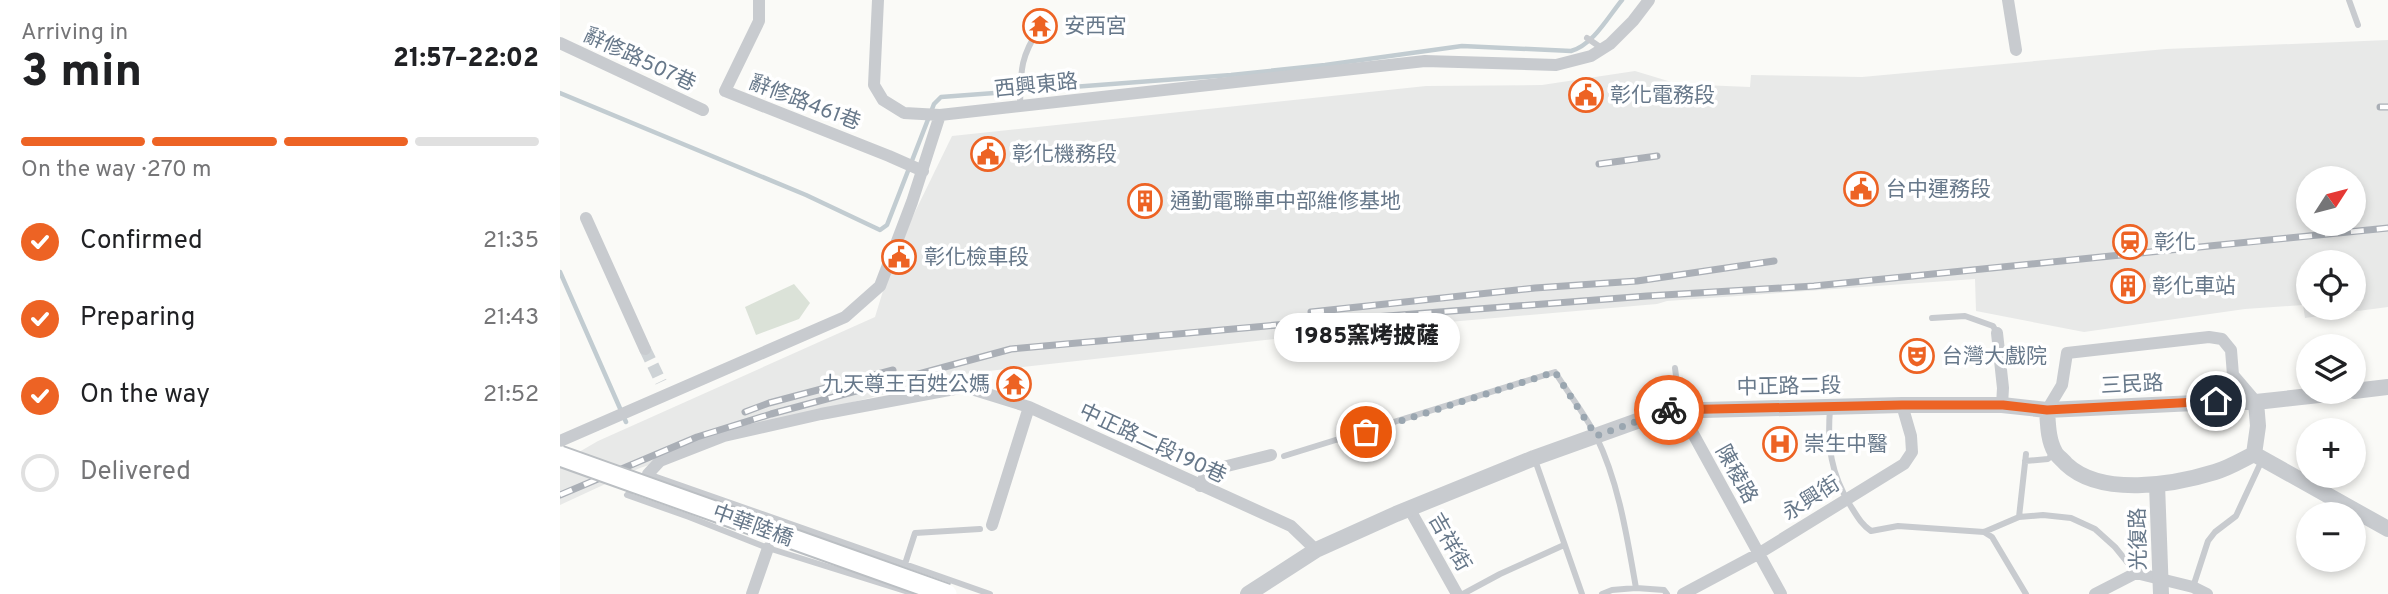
<!DOCTYPE html>
<meta charset="utf-8">
<style>
:root{--surface:#fff;--page:#f2f2f2;--text:#202124;--muted:#757577;--line:#e0e0e0;--accent:#ed6324}
body{margin:0;font-family:Overpass,"Noto Sans TC",sans-serif;background:var(--page);color:var(--text);height:100vh;display:flex;flex-direction:column;font-size:26px;white-space:nowrap}
*{box-sizing:border-box;margin:0}
p{font-size:23px;color:var(--muted)}
.icon{flex:none;width:38px;height:38px;fill:none;stroke:currentColor;stroke-width:2;stroke-linecap:round;stroke-linejoin:round}
.map{position:relative;flex:1;overflow:hidden}
.side{display:flex;flex-direction:column;background:var(--surface);width:560px}
.side>*{flex:none}
.needle{width:46px;rotate:54deg}
.buttons{position:absolute;left:1736px;top:166px;display:grid;gap:14px}
.buttons a{display:grid;place-items:center;width:70px;height:70px;border-radius:50%;background:var(--surface);box-shadow:0 4px 10px #0003;font-size:35px}
.pin{position:absolute;display:grid;place-items:center;width:60px;height:60px;color:#fff;margin:-30px;border:4px solid #fff;border-radius:50%;box-shadow:0 2px 7px #0007}
.courier{position:absolute;display:grid;place-items:center;width:70px;height:70px;margin:-35px;border:5px solid #ed6324;border-radius:50%;background:#fff;color:#222;box-shadow:0 2px 9px #0007}
.bubble{position:absolute;height:49px;border-radius:24px;background:var(--surface);box-shadow:0 4px 10px #0003;font-size:23px;font-weight:800;line-height:49px;text-align:center}
.summary em{font-style:normal;font-weight:800}
.summary div{display:flex;flex-direction:column-reverse}
.summary{display:flex;align-items:center;justify-content:space-between;height:119px;padding:0 21px}
h1{font-size:46px;font-weight:800;line-height:52px}
.bar{display:grid;grid-template-columns:repeat(4,1fr);gap:10px 7px;align-content:center;height:84px;padding:0 21px}
.bar i{height:9px;border-radius:5px;background:var(--line)}
.bar .active{background:var(--accent)}
.bar p{grid-column:span 4}
ol{padding:0 21px;list-style:none}
li{display:flex;align-items:center;gap:21px;height:77px}
li p{margin-inline-start:auto}
li .icon{padding:7px;border-radius:50%;background:var(--accent);color:#fff;stroke-width:4}
li:last-child{color:var(--muted)}
li i{width:38px;height:38px;border:4px solid var(--line);border-radius:50%}
main{display:flex;flex:1;min-height:0}
.map>svg:first-child{display:block}
</style>
<main>
<section class="side">
<div class="summary"><div><h1>3 min</h1><p>Arriving in</p></div><em>21:57–22:02</em></div>
<div class="bar"><i class="active"></i><i class="active"></i><i class="active"></i><i></i><p>On the way · 270 m</p></div>
<ol>
<li><svg class="icon" aria-label="check" viewBox="0 0 24 24"><path d="M5 12l5 5 9-10"/></svg>Confirmed<p>21:35</p></li>
<li><svg class="icon" aria-label="check" viewBox="0 0 24 24"><path d="M5 12l5 5 9-10"/></svg>Preparing<p>21:43</p></li>
<li><svg class="icon" aria-label="check" viewBox="0 0 24 24"><path d="M5 12l5 5 9-10"/></svg>On the way<p>21:52</p></li>
<li><i></i>Delivered</li>
</ol>
</section>
<div class="map">
<svg width="1828" height="594" viewBox="0 0 1828 594">
<rect width="100%" height="100%" fill="#fafaf7"/>
<!-- built -->
<path fill="#e8e9e8" fill-rule="evenodd" d="M 1828,40 L 1828,307 L 1745,318 L 1743,305 L 1685,309 L 1524,332 L 1416,311 L 1415,279 L 1107,301 L 1097,304 L 786,331 L 410,373 L 245,414 L 80,468 L 0,505 L 0,463 L 38,441 L 315,317 L 334,255 L 392,136 L 866,86 L 982,85 L 1075,71 L 1118,84 L 1190,87 L 1191,75 L 1302,77 L 1606,49 ZM 1748,178 L 1794,178 L 1794,224 L 1748,224 ZM 1748,262 L 1794,262 L 1794,308 L 1748,308 Z"/>
<!-- green -->
<path fill="#dbe2d8" d="M 234,284 L 250,303 L 239,319 L 196,335 L 185,307 Z"/>
<g fill="none" stroke-linecap="round" stroke-linejoin="round">
<!-- stream -->
<path stroke="#c2ccd1" stroke-width="4.5" d="M 0,93 L 246,195 L 320,230 L 327,225 L 374,104 L 381,97 L 671,75 L 765,65 L 902,46 L 1011,51 C 1033,45 1048,17 1062,0
M 0,272 L 66,422"/>
<!-- minor-tunnel -->
<path stroke="#ced3d6" stroke-width="12" stroke-dasharray="12 6" stroke-linecap="butt" d="M 85,349 L 101,382"/>
<!-- service -->
<path stroke="#c8cbcf" stroke-width="6" d="M 1789,0 L 1798,25
M 1027,38 L 1043,49
M 460,107 C 461,73 459,59 479,29
M 1372,318 L 1405,316 L 1433,326 L 1437,333
M 1115,368 L 1120,408
M 1270,409 C 1267,447 1271,473 1290,505 C 1297,516 1301,524 1311,531 L 1338,526 L 1424,532 L 1459,517 L 1483,515 L 1511,518 L 1535,529 L 1555,547 L 1576,573
M 724,456 L 995,372 C 1008,393 1025,414 1036,436 C 1059,483 1067,537 1076,588 L 1104,590 L 1107,594
M 975,460 L 1022,594
M 1465,461 L 1488,459 L 1493,454
M 88,474 L 430,594
M 76,486 L 67,495 L 129,517 L 208,548 L 355,594
M 1459,517 L 1466,454
M 1424,532 L 1432,537 L 1466,594
M 345,564 L 355,533 L 420,529
M 1633,587 L 1648,541 L 1655,532 L 1676,516 L 1702,460
M 903,594 L 940,574 L 1004,545
M 1042,594 L 1052,590 L 1076,588"/>
<!-- minor -->
<path stroke="#c8cbcf" stroke-width="12" d="M 199,0 L 199,21 L 165,91 L 329,156 L 363,171
M 318,0 L 314,85 L 323,100 L 344,113 L 380,115
M 1448,0 L 1456,50
M 0,43 L 143,110
M 26,218 L 85,349
M 1437,333 L 1443,388 L 1442,405
M 1120,410 L 1221,594
M 1487,410 L 1502,385 L 1507,353 L 1649,337 L 1662,339 L 1671,350 L 1673,375 L 1696,402
M 0,441 L 285,317 L 320,286 L 352,202 L 380,115 L 865,61 L 996,65 L 1031,56 L 1050,44 L 1073,21 L 1089,0
M 88,474 L 100,461 L 164,436 L 261,414 L 405,387 L 469,407 L 731,526 L 756,550
M 640,486 L 646,474 L 651,470 L 711,455
M 849,508 L 897,594
M 432,525 L 469,407
M 192,594 L 208,548
M 1123,594 L 1198,554 L 1344,464 L 1352,452 L 1351,436 L 1342,405
M 1535,594 L 1576,573 L 1633,587 L 1647,594"/>
<!-- tertiary -->
<path stroke="#c8cbcf" stroke-width="16" d="M 1794,391 L 1828,387
M 1487,410 C 1488,424 1488,440 1495,452 C 1497,456 1503,460 1506,464 C 1541,497 1613,485 1655,472 C 1669,468 1682,460 1694,454 L 1828,529
M 1694,454 L 1698,426 L 1696,402
M 1597,484 L 1601,594
M 688,594 L 756,550 L 836,514 L 974,458 L 1105,411 L 1342,405 L 1442,405 L 1487,410 L 1656,402 L 1696,402 L 1786,392"/>
<!-- rail casing -->
<g stroke="#aaafb6" stroke-width="7">
<path id="rail" d="M 1820,107 L 1828,107
M 1039,164 L 1097,156
M 751,312 L 975,288 L 1077,281 L 1214,261
M 185,412 L 209,403 L 333,370
M 0,495 L 137,437 L 211,414 L 451,349 L 750,322 L 1087,296 L 1254,286 L 1828,228"/>
</g>
<!-- rail -->
<use href="#rail" stroke="#fff" stroke-width="4.5" stroke-dasharray="13" stroke-linecap="butt"/>
<!-- primary-bridge casing -->
<g stroke="#bbbfc3" stroke-width="23" stroke-linecap="butt">
<path id="primary-bridge" d="M 0,456 L 387,594"/>
</g>
<!-- primary-bridge -->
<use href="#primary-bridge" stroke="#fff" stroke-width="19"/>
</g>
<g fill="none" stroke-linecap="round" stroke-linejoin="round">
<!-- done -->
<path stroke="#9aa6b0" stroke-width="7" stroke-dasharray="0 12.6" d="M 806,432 L 995,372 L 1036,436 L 1109,410"/>
<!-- route -->
<path stroke="#ed6324" stroke-width="9" d="M 1109,410 L 1342,405 L 1443,405 L 1487,410 L 1656,401"/>
</g>
<!-- icons -->
<defs>
<g id="temple-ring" transform="scale(1.75)"><circle r="9.5" fill="#fff" stroke="#ed6324" stroke-width="1.5"/><path d="M0-6L5-2H3V0L6.5 2.5H4V6H1.5V3h-3V6H-4V2.5H-6.5L-3 0V-2H-5Z" fill="#ed6324"/></g>
<g id="civic-ring" transform="scale(1.75)"><circle r="9.5" fill="#fff" stroke="#ed6324" stroke-width="1.5"/><path d="M-.6-6.5H3V-4.5H.6V-3L4-1V1h2V6H-6V1h2V-1L-.6-3ZM-1.2 2.5V6h2.4V2.5Z" fill="#ed6324"/></g>
<g id="building-ring" transform="scale(1.75)"><circle r="9.5" fill="#fff" stroke="#ed6324" stroke-width="1.5"/><path d="M-4-6H4V6H1V3H-1V6H-4ZM-2.5-4.3h1.7v1.8h-1.7ZM.8-4.3h1.7v1.8H.8ZM-2.5-1h1.7V.8h-1.7ZM.8-1h1.7V.8H.8Z" fill="#ed6324"/></g>
<g id="station-ring" transform="scale(1.75)"><circle r="9.5" fill="#fff" stroke="#ed6324" stroke-width="1.5"/><path d="M-3-6H3Q5-6 5-4V2Q5 4 3 4L4.5 6H3L1.5 4h-3L-3 6H-4.5L-3 4Q-5 4-5 2V-4Q-5-6-3-6ZM-3.5-4v3h7v-3ZM-3.5 1v1.5H-2V1ZM2 1v1.5H3.5V1Z" fill="#ed6324"/></g>
<g id="theatre-ring" transform="scale(1.75)"><circle r="9.5" fill="#fff" stroke="#ed6324" stroke-width="1.5"/><path d="M-5-5.5Q0-4 5-5.5V0Q5 5 0 6Q-5 5-5 0ZM-3.3-2.5H-1v1.5H-3.3ZM1-2.5H3.3v1.5H1ZM-2.8 1Q0 5.5 2.8 1Z" fill="#ed6324"/></g>
<g id="hospital-ring" transform="scale(1.75)"><circle r="9.5" fill="#fff" stroke="#ed6324" stroke-width="1.5"/><path d="M-5-5h3v3.5h4V-5h3V5h-3V1.5h-4V5h-3Z" fill="#ed6324"/></g>
</defs>
<g fill-rule="evenodd">
<use href="#temple-ring" x="480" y="26"/>
<use href="#civic-ring" x="1026" y="95"/>
<use href="#civic-ring" x="428" y="154"/>
<use href="#civic-ring" x="1301" y="189"/>
<use href="#building-ring" x="585" y="201"/>
<use href="#station-ring" x="1570" y="242"/>
<use href="#civic-ring" x="339" y="257"/>
<use href="#building-ring" x="1568" y="286"/>
<use href="#theatre-ring" x="1357" y="356"/>
<use href="#temple-ring" x="454" y="384"/>
<use href="#hospital-ring" x="1220" y="444"/>
</g>
<g text-anchor="middle" stroke-width="7" stroke-linejoin="round" paint-order="stroke">
<!-- poi labels -->
<g font-size="21" fill="#67788a" stroke="#fff" text-anchor="start">
<text x="504" y="33">安西宮</text>
<text x="1050" y="102">彰化電務段</text>
<text x="452" y="161">彰化機務段</text>
<text x="1326" y="196">台中運務段</text>
<text x="610" y="208">通勤電聯車中部維修基地</text>
<text x="1594" y="249">彰化</text>
<text x="364" y="264">彰化檢車段</text>
<text x="1592" y="293">彰化車站</text>
<text x="1382" y="363">台灣大戲院</text>
<text x="430" y="391" text-anchor="end">九天尊王百姓公媽</text>
<text x="1244" y="451">崇生中醫</text>
</g>
<!-- street labels -->
<g font-size="21" fill="#67788a" stroke="#fff">
<text transform="translate(80 59) rotate(25)" y="7">辭修路507巷</text>
<text transform="translate(476 85) rotate(-6)" y="7">西興東路</text>
<text transform="translate(245 102) rotate(21)" y="7">辭修路461巷</text>
<text transform="translate(1572 384) rotate(-3)" y="7">三民路</text>
<text transform="translate(1229 386) rotate(-1)" y="7">中正路二段</text>
<text transform="translate(593 443) rotate(25)" y="7">中正路二段190巷</text>
<text transform="translate(1177 474) rotate(61)" y="7">陳稜路</text>
<text transform="translate(1251 498) rotate(-32)" y="7">永興街</text>
<text transform="translate(193 525) rotate(20)" y="7">中華陸橋</text>
<text transform="translate(1578 539) rotate(-91)" y="7">光復路</text>
<text transform="translate(890 542) rotate(60)" y="7">吉祥街</text>
</g>
</g>
</svg>
<div class="buttons">
<a><svg class="needle" viewBox="-14 -14 28 28"><path d="M0-13l5 13h-10z" fill="#e53935"/><path d="M0 13l5-13h-10z" fill="#757577"/></svg></a>
<a><svg class="icon" aria-label="locate" viewBox="0 0 24 24"><circle cx="12" cy="12" r="6"/><path d="M12 2v4M12 18v4M2 12h4M18 12h4"/></svg></a>
<a><svg class="icon" aria-label="layers" viewBox="0 0 24 24"><path d="M12 4l9 5-9 5-9-5zM3 14l9 5 9-5"/></svg></a>
<a>+</a>
<a>−</a>
</div>
<div class="pin" style="left:806px;top:432px;background:#ea580c"><svg class="icon" aria-label="bag" viewBox="0 0 24 24"><path d="M5 8h14l-1 12H6zM9 8a3 3 0 0 1 6 0"/></svg></div>
<div class="pin" style="left:1656px;top:401px;background:#1f2937"><svg class="icon" aria-label="home" viewBox="0 0 24 24"><path d="M3 11l9-7 9 7M6 9v11h12V9"/></svg></div>
<div class="courier" style="left:1109px;top:410px"><svg class="icon" aria-label="bike" viewBox="0 0 24 24"><circle cx="6" cy="16" r="4"/><circle cx="18" cy="16" r="4"/><path d="M6 16l4-8h5l3 8M10 8l3 8H6M13 5h3"/></svg></div>
<div class="bubble" style="left:714px;top:313px;width:186px">1985窯烤披薩</div>
</div>
</main>
